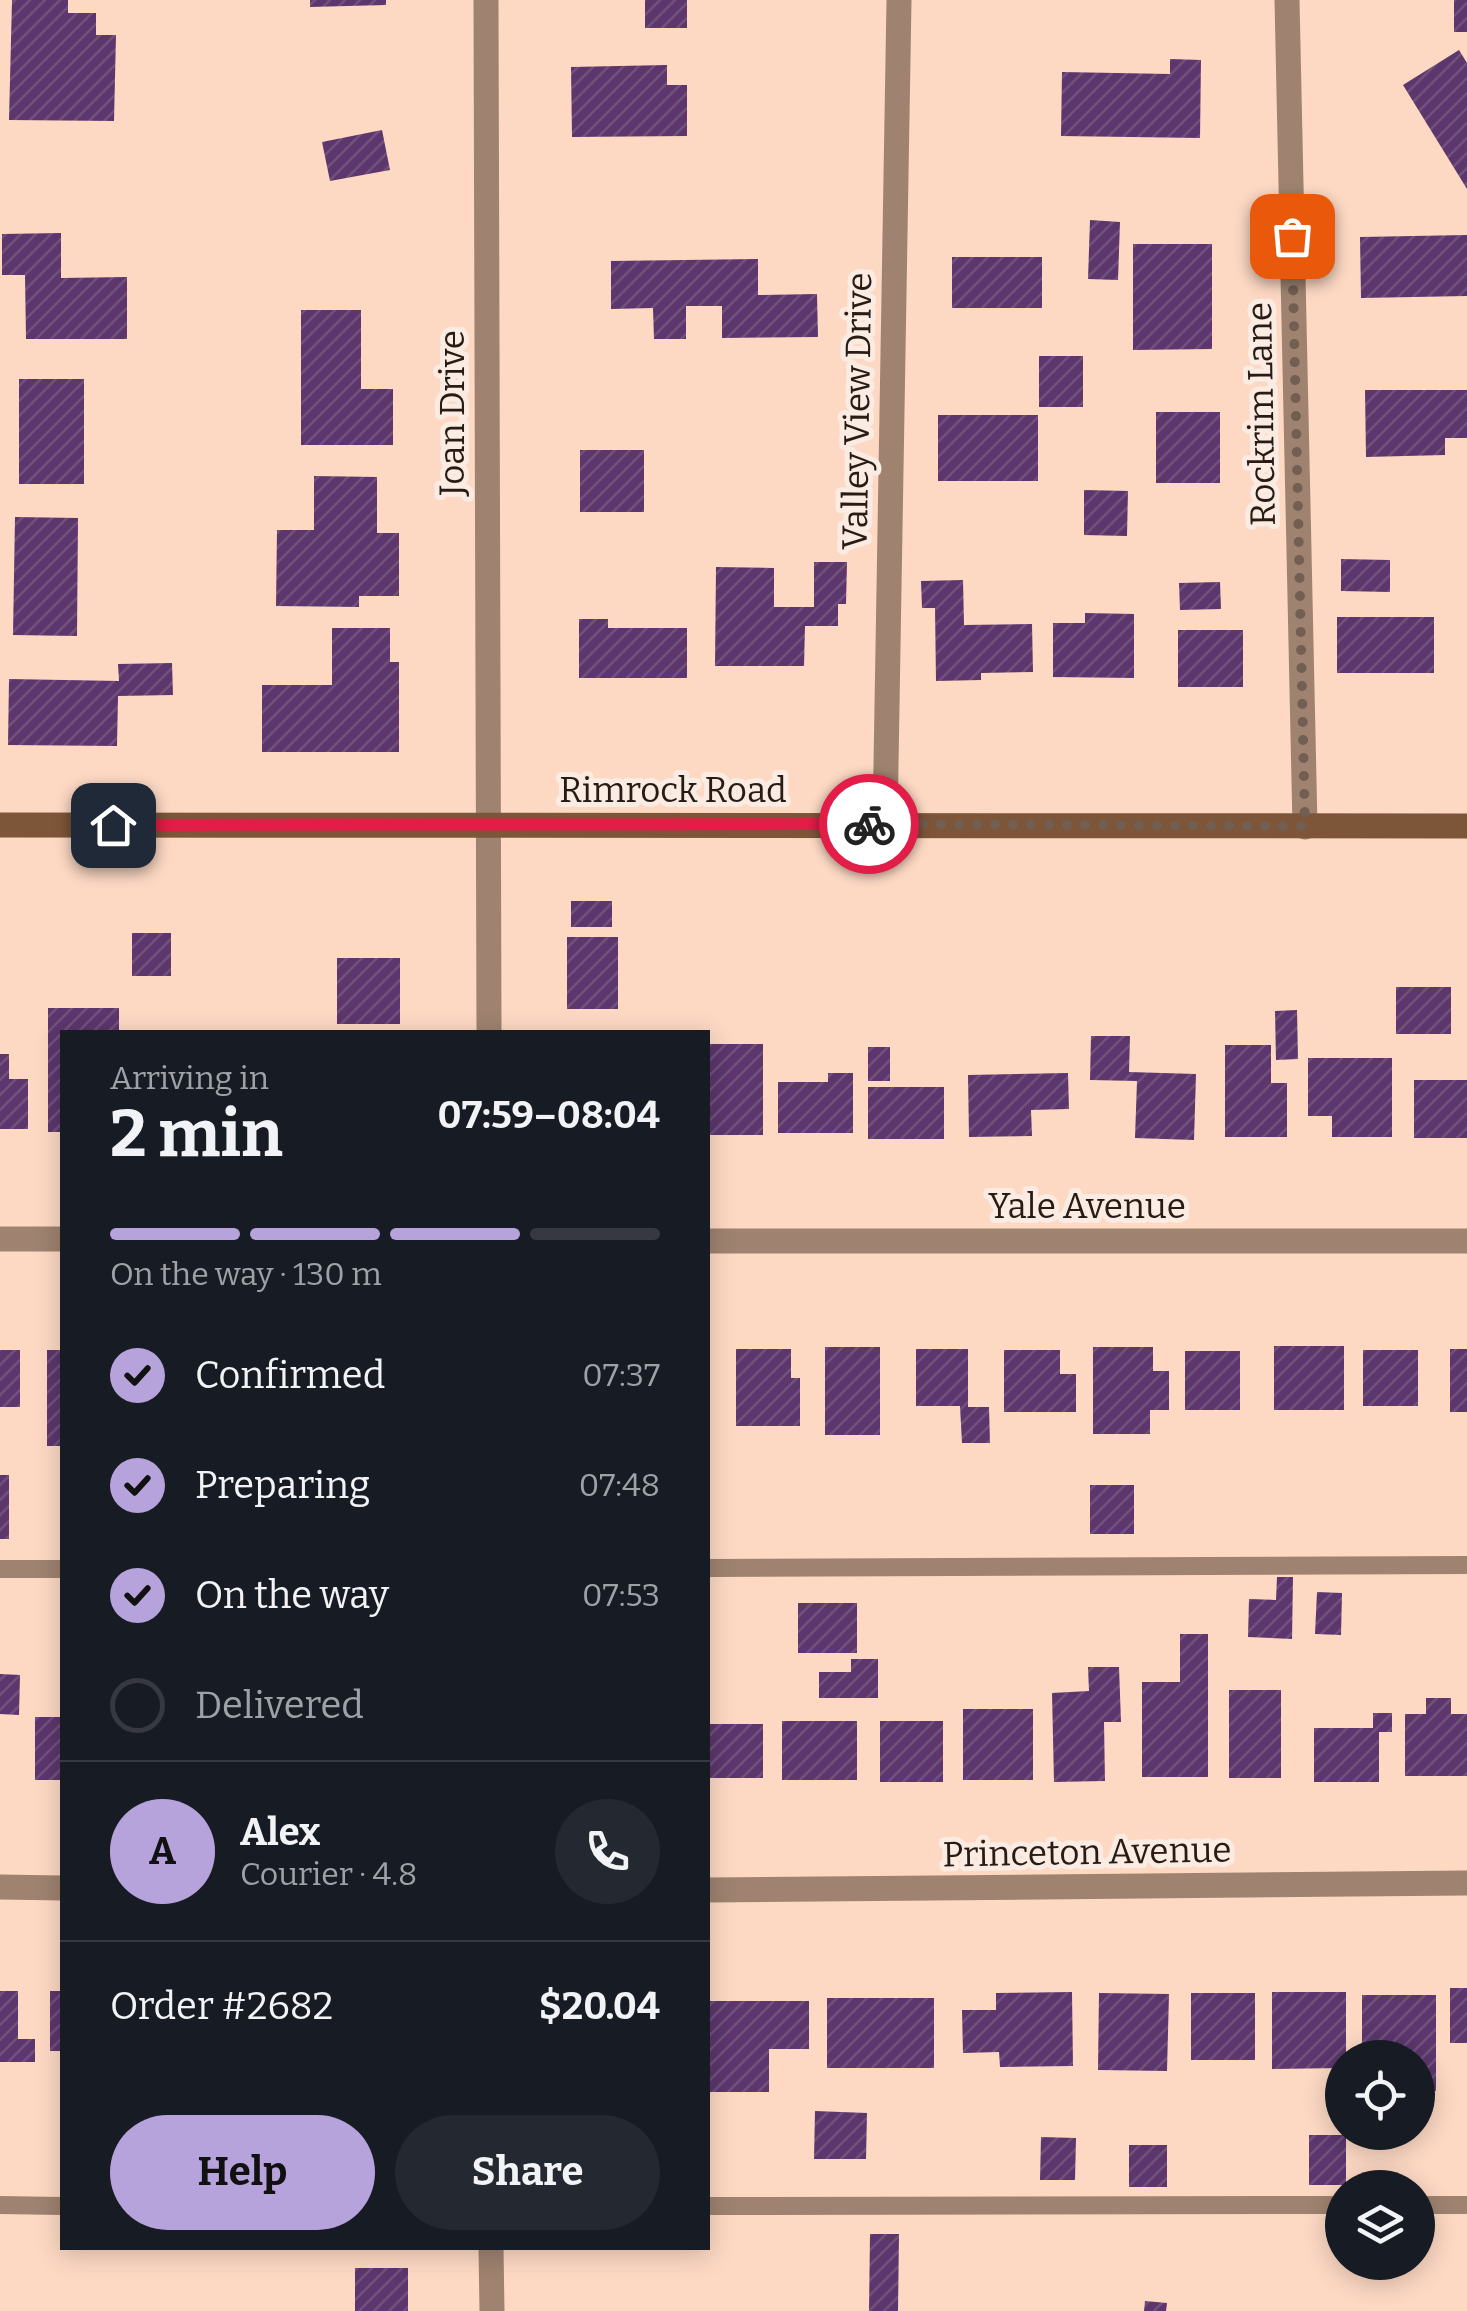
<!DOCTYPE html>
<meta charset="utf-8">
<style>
:root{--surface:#171b24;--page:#242831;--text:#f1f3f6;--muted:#9ea1a6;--line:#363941;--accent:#b7a3db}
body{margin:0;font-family:Bitter,serif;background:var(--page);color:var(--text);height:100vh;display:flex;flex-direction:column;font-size:38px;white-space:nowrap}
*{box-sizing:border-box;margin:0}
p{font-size:32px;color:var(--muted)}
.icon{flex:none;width:55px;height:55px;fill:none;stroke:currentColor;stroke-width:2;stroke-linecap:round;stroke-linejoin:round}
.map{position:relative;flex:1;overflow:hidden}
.details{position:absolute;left:60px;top:1030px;width:650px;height:1220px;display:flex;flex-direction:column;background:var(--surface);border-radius:0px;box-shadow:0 5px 25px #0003}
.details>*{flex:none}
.tools{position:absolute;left:1325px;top:2040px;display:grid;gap:20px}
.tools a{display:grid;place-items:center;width:110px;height:110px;border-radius:50%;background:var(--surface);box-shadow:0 5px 25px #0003;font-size:50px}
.pin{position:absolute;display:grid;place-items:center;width:85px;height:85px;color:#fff;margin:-42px;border-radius:20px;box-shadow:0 5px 15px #0006}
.courier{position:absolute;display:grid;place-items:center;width:100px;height:100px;margin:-50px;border:8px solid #e11d48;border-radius:50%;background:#fff;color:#222;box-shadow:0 2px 12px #0007}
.headline em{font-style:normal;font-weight:700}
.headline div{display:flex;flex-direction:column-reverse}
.headline{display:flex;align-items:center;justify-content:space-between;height:170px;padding:0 50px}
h1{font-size:65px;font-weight:700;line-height:75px}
.bar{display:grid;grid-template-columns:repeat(4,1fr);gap:15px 10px;align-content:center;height:120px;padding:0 50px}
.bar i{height:12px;border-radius:8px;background:var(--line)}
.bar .active{background:var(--accent)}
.bar p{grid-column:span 4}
.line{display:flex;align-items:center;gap:25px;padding:0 50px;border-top:2px solid var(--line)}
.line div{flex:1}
.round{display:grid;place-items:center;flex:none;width:105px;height:105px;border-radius:52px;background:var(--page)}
ol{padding:0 50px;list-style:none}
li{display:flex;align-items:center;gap:30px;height:110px}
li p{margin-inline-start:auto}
li .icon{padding:10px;border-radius:50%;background:var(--accent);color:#111;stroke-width:4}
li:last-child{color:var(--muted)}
li i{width:55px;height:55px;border:5px solid var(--line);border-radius:50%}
.action{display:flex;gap:20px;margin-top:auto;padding:20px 50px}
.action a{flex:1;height:115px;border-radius:60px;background:var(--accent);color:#111;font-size:40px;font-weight:700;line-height:115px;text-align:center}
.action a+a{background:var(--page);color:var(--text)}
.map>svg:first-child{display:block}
</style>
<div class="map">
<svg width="1467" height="2311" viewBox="0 0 1467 2311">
<defs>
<pattern id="building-hatch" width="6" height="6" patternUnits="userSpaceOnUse" patternTransform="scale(2.5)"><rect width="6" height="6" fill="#5c366d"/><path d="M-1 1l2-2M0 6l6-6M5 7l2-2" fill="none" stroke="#70517c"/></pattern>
</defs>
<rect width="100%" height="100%" fill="#fdd9c4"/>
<!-- building -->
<path fill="url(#building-hatch)" d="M 12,0 L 68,0 L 68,13 L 96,13 L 96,35 L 116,35 L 114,121 L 9,120 Z
M 310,0 L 386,0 L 386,5 L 310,7 Z
M 645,0 L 687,0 L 687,28 L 645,28 Z
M 1454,0 L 1467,0 L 1467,32 L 1454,32 Z
M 1459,50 L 1467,63 L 1467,189 L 1403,85 Z
M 1170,59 L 1201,60 L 1200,138 L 1061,136 L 1062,72 L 1170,74 Z
M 667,65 L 667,85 L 687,85 L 687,136 L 572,137 L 571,67 Z
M 382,130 L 390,170 L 330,181 L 322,142 Z
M 1090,220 L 1120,222 L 1118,280 L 1088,279 Z
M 61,233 L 61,278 L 127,277 L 127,339 L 26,339 L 25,275 L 2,275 L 2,234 Z
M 1467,235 L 1467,296 L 1361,298 L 1360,237 Z
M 1133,244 L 1212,244 L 1212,349 L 1133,350 Z
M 952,257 L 1042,257 L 1042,308 L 952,308 Z
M 758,259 L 758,295 L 817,294 L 818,337 L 722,338 L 722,306 L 686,306 L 686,339 L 654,339 L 653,308 L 611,309 L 611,261 Z
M 301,310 L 361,310 L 361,389 L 393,389 L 393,445 L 301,445 Z
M 1039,356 L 1083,356 L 1083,407 L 1039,407 Z
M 19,379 L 84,379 L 84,484 L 19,484 Z
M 1365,390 L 1467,390 L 1467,438 L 1445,438 L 1445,455 L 1366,457 Z
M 1156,412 L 1220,412 L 1220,483 L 1156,483 Z
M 938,415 L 1038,415 L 1038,481 L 938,481 Z
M 580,450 L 644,450 L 644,512 L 580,512 Z
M 314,476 L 377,477 L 377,533 L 399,533 L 399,596 L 359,596 L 359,607 L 276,606 L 277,530 L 314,530 Z
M 1084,490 L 1128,491 L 1127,536 L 1084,535 Z
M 15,517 L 78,518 L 77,636 L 13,635 Z
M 1341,559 L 1390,560 L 1390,592 L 1341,591 Z
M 814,562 L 847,562 L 846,604 L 838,604 L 838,626 L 805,626 L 804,666 L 715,666 L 716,567 L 774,568 L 774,607 L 814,607 Z
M 963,580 L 964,625 L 1032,624 L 1033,672 L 981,673 L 981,680 L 936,681 L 935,608 L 922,608 L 921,581 Z
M 1220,582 L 1221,609 L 1180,610 L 1179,583 Z
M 1085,613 L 1134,614 L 1134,678 L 1053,677 L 1053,623 L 1085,623 Z
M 1337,617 L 1434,617 L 1434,673 L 1337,673 Z
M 579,619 L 608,619 L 608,628 L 687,628 L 687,678 L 579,678 Z
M 332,628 L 390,628 L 390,662 L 399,662 L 399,752 L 262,752 L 262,685 L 332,685 Z
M 1178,630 L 1243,630 L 1243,687 L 1178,687 Z
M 172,663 L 173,695 L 118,696 L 117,746 L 8,745 L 9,679 L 119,681 L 118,664 Z
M 571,901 L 612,901 L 612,927 L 571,927 Z
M 132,933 L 171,933 L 171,976 L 132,976 Z
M 567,937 L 618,937 L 618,1009 L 567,1009 Z
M 337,958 L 400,958 L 400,1024 L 337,1024 Z
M 1396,987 L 1451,987 L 1451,1034 L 1396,1034 Z
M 48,1008 L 119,1008 L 119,1032 L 62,1032 L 62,1132 L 48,1132 Z
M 1297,1010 L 1298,1059 L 1276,1060 L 1275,1011 Z
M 1091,1036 L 1130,1036 L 1129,1072 L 1196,1074 L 1194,1140 L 1135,1138 L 1137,1081 L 1090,1080 Z
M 708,1044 L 763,1044 L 763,1135 L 708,1135 Z
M 1225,1045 L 1271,1045 L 1271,1083 L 1287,1083 L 1287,1137 L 1225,1137 Z
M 868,1047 L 890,1047 L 890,1081 L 868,1081 Z
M 0,1054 L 9,1054 L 9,1079 L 28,1079 L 28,1129 L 0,1129 Z
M 1308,1058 L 1392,1058 L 1392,1137 L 1332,1137 L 1332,1116 L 1308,1116 Z
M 828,1073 L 853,1073 L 853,1133 L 778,1133 L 778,1082 L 828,1082 Z
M 1068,1073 L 1069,1109 L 1031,1110 L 1032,1136 L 969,1137 L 968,1075 Z
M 1414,1080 L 1467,1080 L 1467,1138 L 1414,1138 Z
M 868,1087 L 944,1087 L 944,1139 L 868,1139 Z
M 1274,1346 L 1344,1346 L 1344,1410 L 1274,1410 Z
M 825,1347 L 880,1347 L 880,1435 L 825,1435 Z
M 1093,1347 L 1153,1347 L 1153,1371 L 1169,1371 L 1169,1410 L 1150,1410 L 1150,1434 L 1093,1434 Z
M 736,1349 L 791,1349 L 791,1378 L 800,1378 L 800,1426 L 736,1426 Z
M 916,1349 L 968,1349 L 968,1407 L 989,1407 L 990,1443 L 962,1443 L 960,1406 L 916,1406 Z
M 1450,1349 L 1467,1349 L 1467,1412 L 1450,1412 Z
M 0,1350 L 20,1350 L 20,1407 L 0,1407 Z
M 47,1350 L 62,1350 L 62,1446 L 47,1446 Z
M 1004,1350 L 1060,1350 L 1060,1374 L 1076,1374 L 1076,1412 L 1004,1412 Z
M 1363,1350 L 1418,1350 L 1418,1406 L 1363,1406 Z
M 1185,1351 L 1240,1351 L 1240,1410 L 1185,1410 Z
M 0,1475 L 9,1475 L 9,1539 L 0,1539 Z
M 1090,1485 L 1134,1485 L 1134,1534 L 1090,1534 Z
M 1277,1577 L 1293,1577 L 1292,1639 L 1248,1637 L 1249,1599 L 1276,1600 Z
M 1317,1592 L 1342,1593 L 1341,1635 L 1315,1634 Z
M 798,1603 L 857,1603 L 857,1653 L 798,1653 Z
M 1180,1634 L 1208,1634 L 1208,1777 L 1142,1777 L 1142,1682 L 1180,1682 Z
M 851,1659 L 878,1659 L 878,1698 L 819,1698 L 819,1672 L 851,1672 Z
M 1088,1667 L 1119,1667 L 1121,1722 L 1104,1722 L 1105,1781 L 1054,1782 L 1052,1693 L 1089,1691 Z
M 0,1674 L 20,1675 L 19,1715 L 0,1714 Z
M 1229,1690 L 1281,1690 L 1281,1778 L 1229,1778 Z
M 1426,1698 L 1451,1698 L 1451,1714 L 1467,1714 L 1467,1776 L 1405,1776 L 1405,1714 L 1426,1714 Z
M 963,1709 L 1033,1709 L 1033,1780 L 963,1780 Z
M 1373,1713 L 1392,1713 L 1392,1732 L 1379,1732 L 1379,1782 L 1314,1782 L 1314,1728 L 1373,1728 Z
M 35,1717 L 62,1717 L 62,1780 L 35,1780 Z
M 782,1721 L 857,1721 L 857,1780 L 782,1780 Z
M 880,1721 L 943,1721 L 943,1782 L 880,1782 Z
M 708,1724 L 763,1724 L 763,1778 L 708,1778 Z
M 1450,1988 L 1467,1988 L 1467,2043 L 1450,2043 Z
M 0,1991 L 18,1991 L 18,2039 L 35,2039 L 35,2062 L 0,2062 Z
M 50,1991 L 62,1991 L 62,2051 L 50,2051 Z
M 1072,1992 L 1073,2066 L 1000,2067 L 999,2052 L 963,2053 L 962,2010 L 996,2010 L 996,1993 Z
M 1272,1992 L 1346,1992 L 1346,2058 L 1342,2058 L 1342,2068 L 1272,2069 Z
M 1099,1993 L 1169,1994 L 1167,2071 L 1098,2070 Z
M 1191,1993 L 1255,1993 L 1255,2060 L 1191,2060 Z
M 1362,1995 L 1436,1995 L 1436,2091 L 1418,2092 L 1418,2058 L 1409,2058 L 1409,2048 L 1362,2049 Z
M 827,1998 L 934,1998 L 934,2068 L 827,2068 Z
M 708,2001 L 809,2001 L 809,2049 L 769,2049 L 769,2092 L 708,2092 Z
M 815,2111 L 867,2113 L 866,2159 L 814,2159 Z
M 1309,2135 L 1346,2135 L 1346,2185 L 1309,2185 Z
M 1041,2137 L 1076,2138 L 1075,2180 L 1040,2180 Z
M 1129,2145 L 1167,2145 L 1167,2187 L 1129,2187 Z
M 870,2234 L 899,2234 L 898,2311 L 869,2311 Z
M 355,2268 L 408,2268 L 408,2311 L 355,2311 Z
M 1145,2301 L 1167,2303 L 1166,2311 L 1144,2311 Z"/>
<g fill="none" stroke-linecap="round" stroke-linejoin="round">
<!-- service -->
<path stroke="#9f8370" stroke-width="18" d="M 708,1568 L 1467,1565
M 0,1569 L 62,1569
M 0,2205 L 62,2206
M 1418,2205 L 1467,2205
M 708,2206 L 1342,2205"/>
<!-- minor -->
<path stroke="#9f8370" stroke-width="25" d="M 486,0 L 489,1032
M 1287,0 L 1305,827
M 885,824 L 899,0
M 0,1239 L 62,1239
M 708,1241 L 1467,1241
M 0,1887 L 62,1888
M 708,1890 L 1467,1883
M 491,2248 L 492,2311"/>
<!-- secondary -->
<path stroke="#7d5639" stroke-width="25" d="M 0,825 L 1467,826"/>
</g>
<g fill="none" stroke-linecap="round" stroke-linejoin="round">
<!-- done -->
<path stroke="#735e52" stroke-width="10" stroke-dasharray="0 18" d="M 869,824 L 1305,826 L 1292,236"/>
<!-- route -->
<path stroke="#e11d48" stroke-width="12" d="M 113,825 L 869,824"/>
</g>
<g text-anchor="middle" stroke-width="10" stroke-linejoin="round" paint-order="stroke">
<!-- street labels -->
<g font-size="35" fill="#281b14" stroke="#faebe3">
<text transform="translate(857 411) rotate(-89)" y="12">Valley View Drive</text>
<text transform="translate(452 413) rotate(-90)" y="12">Joan Drive</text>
<text transform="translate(1261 414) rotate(-91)" y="12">Rockrim Lane</text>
<text x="673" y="802">Rimrock Road</text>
<text x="1087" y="1218">Yale Avenue</text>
<text transform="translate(1087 1852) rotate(-1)" y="12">Princeton Avenue</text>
</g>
</g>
</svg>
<div class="tools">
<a><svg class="icon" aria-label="locate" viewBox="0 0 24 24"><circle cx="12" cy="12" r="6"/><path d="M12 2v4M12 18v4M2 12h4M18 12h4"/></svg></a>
<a><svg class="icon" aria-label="layers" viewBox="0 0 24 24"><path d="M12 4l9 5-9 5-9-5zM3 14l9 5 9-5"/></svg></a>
</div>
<div class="pin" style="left:1292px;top:236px;background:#ea580c"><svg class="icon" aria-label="bag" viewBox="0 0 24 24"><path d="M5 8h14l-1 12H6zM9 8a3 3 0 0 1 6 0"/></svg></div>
<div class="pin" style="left:113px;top:825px;background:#1f2937"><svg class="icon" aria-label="home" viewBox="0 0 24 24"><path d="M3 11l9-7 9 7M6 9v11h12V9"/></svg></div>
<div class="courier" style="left:869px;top:824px"><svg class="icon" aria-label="bike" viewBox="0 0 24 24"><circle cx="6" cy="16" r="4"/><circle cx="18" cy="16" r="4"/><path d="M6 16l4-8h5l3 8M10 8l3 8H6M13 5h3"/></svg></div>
<section class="details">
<div class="headline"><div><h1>2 min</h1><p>Arriving in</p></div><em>07:59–08:04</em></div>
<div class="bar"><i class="active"></i><i class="active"></i><i class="active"></i><i></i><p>On the way · 130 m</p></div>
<ol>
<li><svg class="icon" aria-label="check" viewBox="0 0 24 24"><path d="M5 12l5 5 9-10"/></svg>Confirmed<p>07:37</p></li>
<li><svg class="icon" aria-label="check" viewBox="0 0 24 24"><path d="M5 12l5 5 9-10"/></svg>Preparing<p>07:48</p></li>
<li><svg class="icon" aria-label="check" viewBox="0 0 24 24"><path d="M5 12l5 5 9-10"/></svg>On the way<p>07:53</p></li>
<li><i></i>Delivered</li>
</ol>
<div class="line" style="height:180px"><b class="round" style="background:var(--accent);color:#111">A</b><div><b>Alex</b><p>Courier · 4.8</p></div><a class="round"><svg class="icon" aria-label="phone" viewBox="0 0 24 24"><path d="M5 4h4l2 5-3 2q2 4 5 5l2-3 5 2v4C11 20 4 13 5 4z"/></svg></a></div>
<div class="line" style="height:130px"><div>Order #2682</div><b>$20.04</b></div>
<div class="action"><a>Help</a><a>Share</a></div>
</section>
</div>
